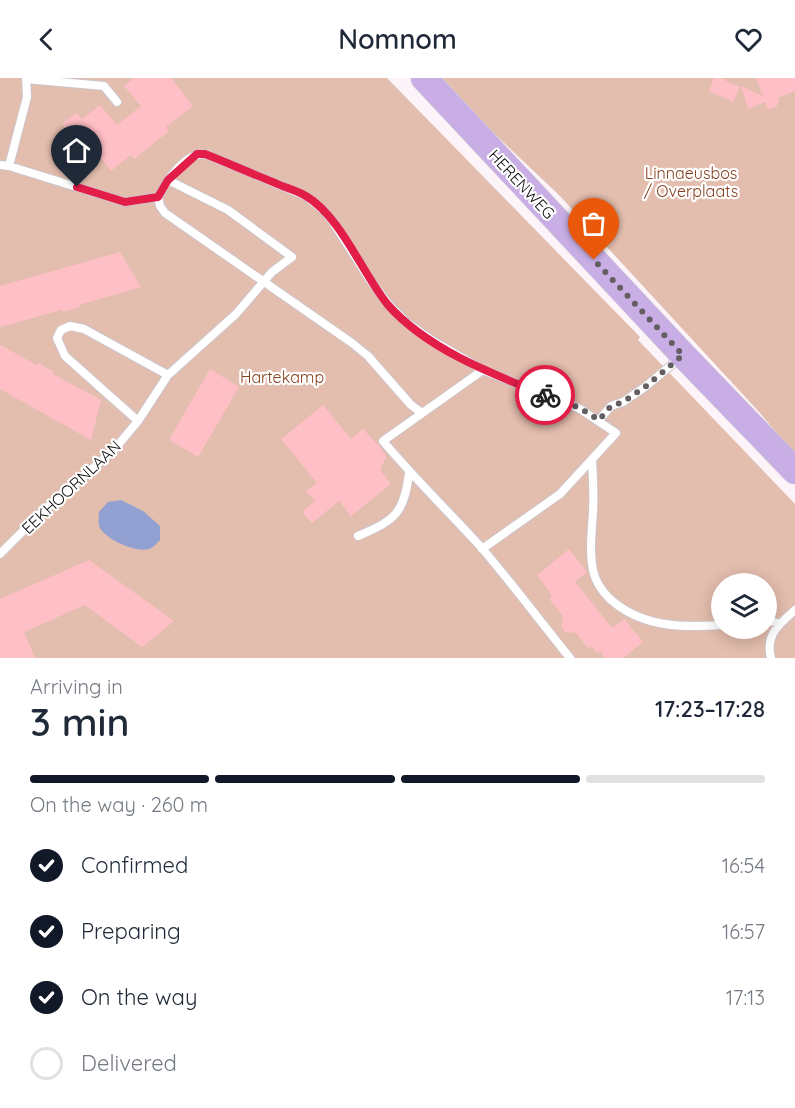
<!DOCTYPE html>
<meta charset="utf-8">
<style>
:root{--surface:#fff;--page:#f6f6f7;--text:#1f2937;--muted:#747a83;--line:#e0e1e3;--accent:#111827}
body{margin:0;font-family:Quicksand,sans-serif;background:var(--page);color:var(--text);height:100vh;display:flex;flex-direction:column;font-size:22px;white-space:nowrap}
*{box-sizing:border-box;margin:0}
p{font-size:20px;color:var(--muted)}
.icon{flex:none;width:33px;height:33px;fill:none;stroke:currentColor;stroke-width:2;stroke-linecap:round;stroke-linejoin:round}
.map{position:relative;height:580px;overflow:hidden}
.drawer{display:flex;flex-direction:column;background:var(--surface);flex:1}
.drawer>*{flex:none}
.controls{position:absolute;left:711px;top:495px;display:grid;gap:12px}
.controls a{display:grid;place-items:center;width:66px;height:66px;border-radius:50%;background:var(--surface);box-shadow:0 3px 15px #0003;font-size:30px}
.pin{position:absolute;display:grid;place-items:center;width:51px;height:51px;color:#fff;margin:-62px -26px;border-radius:50% 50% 50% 0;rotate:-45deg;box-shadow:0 0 6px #0007}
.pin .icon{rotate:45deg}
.courier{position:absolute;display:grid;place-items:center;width:60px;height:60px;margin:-30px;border:4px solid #e11d48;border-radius:50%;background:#fff;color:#222;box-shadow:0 2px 8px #0007}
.headline em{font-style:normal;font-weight:600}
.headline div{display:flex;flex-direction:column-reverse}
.headline{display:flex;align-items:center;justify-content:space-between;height:102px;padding:0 30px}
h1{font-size:39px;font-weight:600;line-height:45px}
.bar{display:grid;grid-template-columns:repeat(4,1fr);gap:9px 6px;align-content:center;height:72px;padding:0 30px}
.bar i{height:8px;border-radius:4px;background:var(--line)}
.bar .current{background:var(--accent)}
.bar p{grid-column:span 4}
ol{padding:0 30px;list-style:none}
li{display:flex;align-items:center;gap:18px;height:66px}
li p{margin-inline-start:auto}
li .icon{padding:6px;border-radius:50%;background:var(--accent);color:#fff;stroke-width:4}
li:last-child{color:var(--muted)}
li i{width:33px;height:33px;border:3px solid var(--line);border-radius:50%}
header{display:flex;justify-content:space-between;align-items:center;height:78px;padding:0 30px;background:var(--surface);font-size:27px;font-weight:600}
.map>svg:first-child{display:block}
</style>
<header><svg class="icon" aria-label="back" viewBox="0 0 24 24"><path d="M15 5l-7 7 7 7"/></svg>Nomnom<svg class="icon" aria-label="heart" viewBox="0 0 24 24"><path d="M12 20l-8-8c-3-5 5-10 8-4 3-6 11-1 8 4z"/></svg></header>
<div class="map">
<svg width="795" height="580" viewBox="0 0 795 580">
<rect width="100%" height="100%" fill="#fcf4f9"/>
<!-- green -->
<path fill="#e3bdad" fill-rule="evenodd" d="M 0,0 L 387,0 L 640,259 L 638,262 L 795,426 L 795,580 L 0,580 ZM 722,506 L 766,506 L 766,550 L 722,550 Z
M 442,0 L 795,0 L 795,377 L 760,335 L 559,117 L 483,45 Z"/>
<!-- water -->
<path fill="#92a0d2" d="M 121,422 L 143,433 L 160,448 L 160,462 C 157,465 153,470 149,471 C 136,475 104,461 99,448 C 98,444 99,438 99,434 L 108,424 Z"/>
<!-- building -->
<path fill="#ffbfc6" d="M 134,0 L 171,0 L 193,28 L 166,49 L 169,53 L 134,81 L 131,77 L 111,93 L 97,75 L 90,81 L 62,46 L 76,35 L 82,41 L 100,27 L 117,47 L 141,28 L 124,8 Z
M 714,0 L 720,0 L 740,9 L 733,24 L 709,13 Z
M 756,0 L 795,0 L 795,13 L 778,20 L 779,24 L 776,29 L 768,32 L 765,24 L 748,31 L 741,8 L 763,18 Z
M 120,174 L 141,209 L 79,227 L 79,229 L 62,234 L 61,232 L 0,249 L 0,208 Z
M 0,267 L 37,287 L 39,285 L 54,294 L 53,296 L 101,322 L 91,362 L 0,311 Z
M 210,291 L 239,309 L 198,379 L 169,362 Z
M 323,327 L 351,361 L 363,351 L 381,370 L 386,379 L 380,392 L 391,406 L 351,438 L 339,423 L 312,445 L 302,434 L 315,423 L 306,413 L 317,405 L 281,361 Z
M 569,471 L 587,494 L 575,504 L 588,520 L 612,550 L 624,541 L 643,564 L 623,580 L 605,580 L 600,573 L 597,575 L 591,568 L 588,570 L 576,555 L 565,554 L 561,549 L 563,538 L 549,521 L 552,519 L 549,513 L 537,497 Z
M 89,482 L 174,543 L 142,569 L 85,527 L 24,554 L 35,580 L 0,580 L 0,521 Z"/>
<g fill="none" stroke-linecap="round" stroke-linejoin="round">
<!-- service casing -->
<g stroke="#cdc5ca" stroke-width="10">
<path id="service" d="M 26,1 L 104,8 L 117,24
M 0,87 L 9,88 L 125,124 L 158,119 C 167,103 184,75 205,76 L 306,118 L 324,133 L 333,144 L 370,202 L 389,227 L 406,244 L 433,263 L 483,292 L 580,331 L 616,355 L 560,416 L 482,471
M 9,88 L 27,19 L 26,0
M 158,119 L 160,128 L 165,135 L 352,265 L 368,278 L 411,327 L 422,335
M 483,292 L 383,363 C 414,400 448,433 480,468 C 511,504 540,543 570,580
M 599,342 L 611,328 L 623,324 L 645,309 L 681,279
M 138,343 L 65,278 L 57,260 L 61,252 L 70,248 L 84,251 L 168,297
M 592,382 C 593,399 594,416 593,433 C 592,453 589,472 593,492 C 595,502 602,513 609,520 C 640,549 681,550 722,547
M 358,458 C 395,442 404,436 409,395
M 0,476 L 44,432 L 113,373 L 138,343 L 168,297 L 236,236 L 272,194 L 292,179 L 228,132 L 168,102
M 766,541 L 779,546
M 771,580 C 765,557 779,546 795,532"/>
</g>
<!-- primary casing -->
<g stroke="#d4d3d4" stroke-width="27">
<path id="primary" d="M 424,0 L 683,277 L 795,393"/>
</g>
<!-- service -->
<use href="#service" stroke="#fff" stroke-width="8"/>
<!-- primary -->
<use href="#primary" stroke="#c8aee5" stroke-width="26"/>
</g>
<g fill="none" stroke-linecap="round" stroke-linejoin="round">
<!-- done -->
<path stroke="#635e61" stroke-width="6" stroke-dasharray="0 10.8" d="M 545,317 L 580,330 L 599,342 L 611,328 L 623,324 L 645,309 L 683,277 L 594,182"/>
<!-- route -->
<path stroke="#e11d48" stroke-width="8" d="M 77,109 L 125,124 L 158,119 L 168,102 L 197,76 L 205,76 C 228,85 250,95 273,104 C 283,109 296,112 306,118 C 341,139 362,195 388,227 C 427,271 492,296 545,317"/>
</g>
<g text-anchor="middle" stroke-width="4.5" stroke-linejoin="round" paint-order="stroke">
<!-- park labels -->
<g font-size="16" fill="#864120" stroke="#fff">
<text x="691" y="101">Linnaeusbos<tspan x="691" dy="18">/ Overplaats</tspan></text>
<text x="282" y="305">Hartekamp</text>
</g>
<!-- street labels -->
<g font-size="16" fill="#100d0f" stroke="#fff">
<text transform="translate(522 106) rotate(47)" y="6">HERENWEG</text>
<text transform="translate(71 409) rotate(-43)" y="6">EEKHOORNLAAN</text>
</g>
</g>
</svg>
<div class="controls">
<a><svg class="icon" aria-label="layers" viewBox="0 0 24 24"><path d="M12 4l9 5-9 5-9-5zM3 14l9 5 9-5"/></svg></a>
</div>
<div class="pin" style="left:594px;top:182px;background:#ea580c"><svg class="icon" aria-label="bag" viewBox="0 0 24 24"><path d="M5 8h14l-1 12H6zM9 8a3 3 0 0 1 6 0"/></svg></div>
<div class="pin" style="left:77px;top:109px;background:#1f2937"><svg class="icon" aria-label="home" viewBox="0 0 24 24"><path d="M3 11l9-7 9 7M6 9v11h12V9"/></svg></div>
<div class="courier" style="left:545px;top:317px"><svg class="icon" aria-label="bike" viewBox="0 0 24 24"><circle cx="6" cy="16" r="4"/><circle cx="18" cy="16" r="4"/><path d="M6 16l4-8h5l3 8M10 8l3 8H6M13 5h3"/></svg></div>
</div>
<section class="drawer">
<div class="headline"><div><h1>3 min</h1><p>Arriving in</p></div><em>17:23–17:28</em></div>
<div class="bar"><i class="current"></i><i class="current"></i><i class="current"></i><i></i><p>On the way · 260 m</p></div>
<ol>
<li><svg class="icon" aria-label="check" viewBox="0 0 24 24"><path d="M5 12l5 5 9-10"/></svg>Confirmed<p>16:54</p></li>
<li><svg class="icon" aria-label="check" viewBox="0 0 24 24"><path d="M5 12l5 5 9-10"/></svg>Preparing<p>16:57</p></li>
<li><svg class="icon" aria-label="check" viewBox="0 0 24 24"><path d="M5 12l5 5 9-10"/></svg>On the way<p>17:13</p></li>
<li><i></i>Delivered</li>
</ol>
</section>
